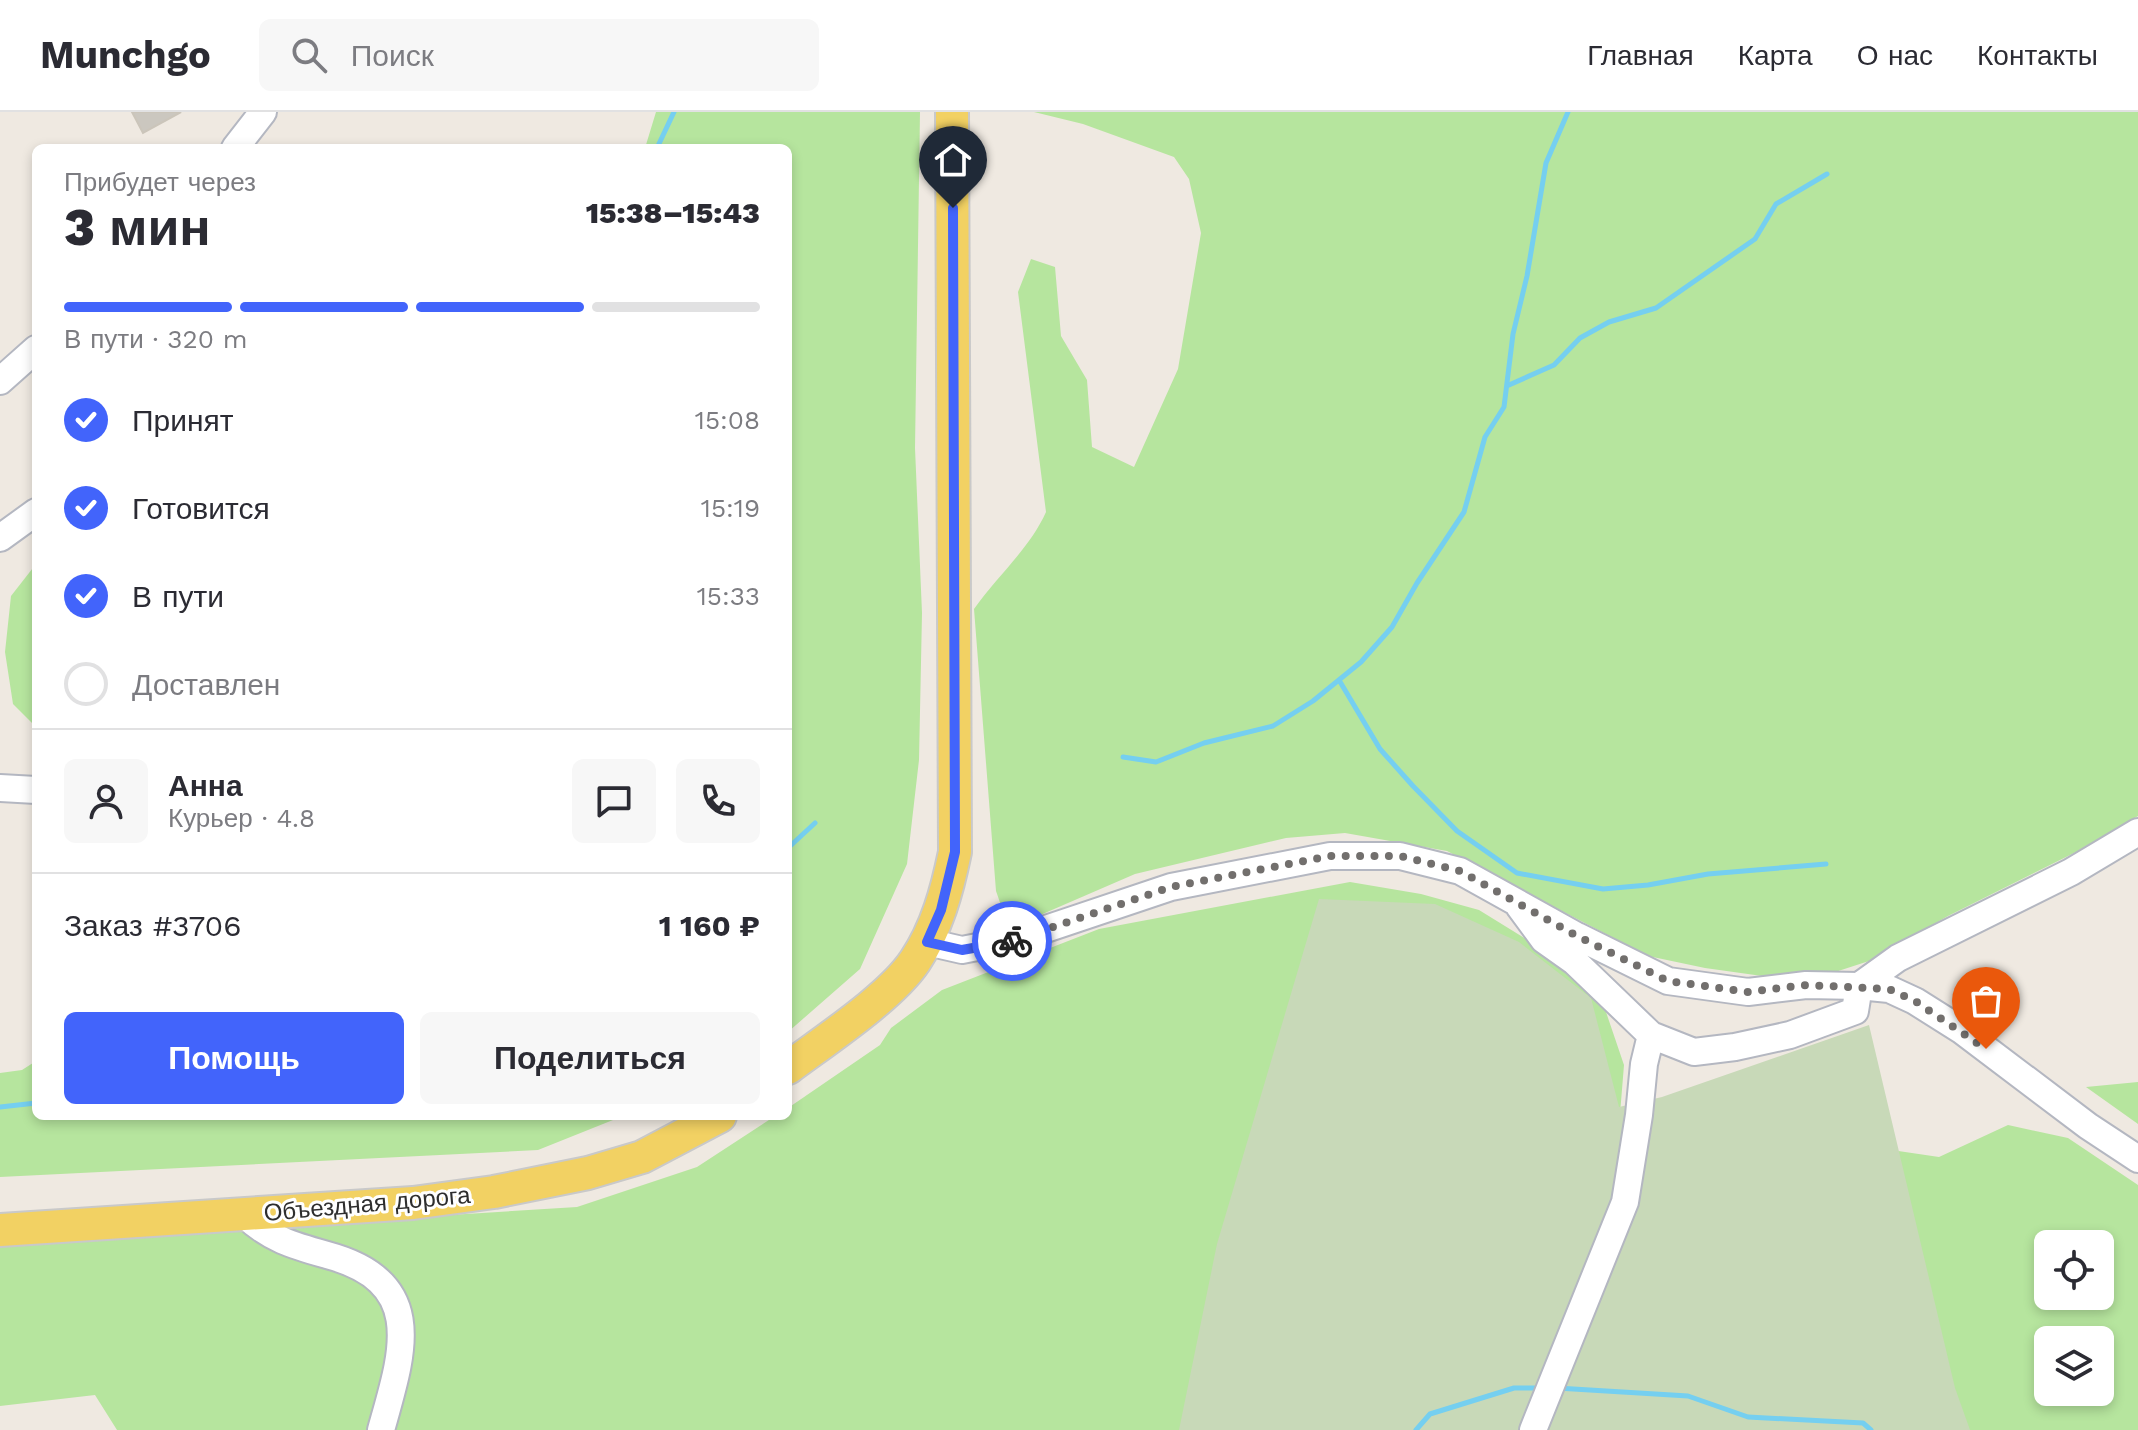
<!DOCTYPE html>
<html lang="ru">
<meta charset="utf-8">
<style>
:root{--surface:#fff;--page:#f7f7f7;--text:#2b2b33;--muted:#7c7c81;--line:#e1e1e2;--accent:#4264fb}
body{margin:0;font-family:"Work Sans",sans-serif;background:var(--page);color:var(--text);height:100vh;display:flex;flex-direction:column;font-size:30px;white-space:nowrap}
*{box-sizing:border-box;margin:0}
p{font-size:26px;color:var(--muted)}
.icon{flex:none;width:44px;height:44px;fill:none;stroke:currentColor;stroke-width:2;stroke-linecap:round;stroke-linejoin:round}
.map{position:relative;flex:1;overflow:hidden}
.panel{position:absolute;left:32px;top:32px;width:760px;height:976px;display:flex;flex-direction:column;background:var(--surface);border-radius:12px;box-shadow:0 4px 12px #0003}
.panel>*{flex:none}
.buttons{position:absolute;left:2034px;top:1118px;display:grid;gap:16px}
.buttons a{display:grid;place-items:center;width:80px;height:80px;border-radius:12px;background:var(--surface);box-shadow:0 4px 12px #0003;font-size:40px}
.pin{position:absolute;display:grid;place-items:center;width:68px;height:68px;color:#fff;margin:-82px -34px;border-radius:50% 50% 50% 0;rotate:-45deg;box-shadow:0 0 8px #0007}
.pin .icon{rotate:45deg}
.courier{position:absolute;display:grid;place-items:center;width:80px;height:80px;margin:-40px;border:6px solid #4264fb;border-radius:50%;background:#fff;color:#222;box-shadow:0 2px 10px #0007}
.head em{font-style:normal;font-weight:800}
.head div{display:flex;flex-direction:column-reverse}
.head{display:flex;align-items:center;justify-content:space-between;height:136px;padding:0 32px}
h1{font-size:52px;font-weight:800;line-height:60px}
.bar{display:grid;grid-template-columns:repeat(4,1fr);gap:12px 8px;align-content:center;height:96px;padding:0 32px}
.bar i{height:10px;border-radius:6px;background:var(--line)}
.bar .active{background:var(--accent)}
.bar p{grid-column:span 4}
.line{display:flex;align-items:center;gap:20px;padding:0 32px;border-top:2px solid var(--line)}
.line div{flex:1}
.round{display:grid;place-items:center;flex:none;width:84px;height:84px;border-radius:12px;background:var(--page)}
ol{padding:0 32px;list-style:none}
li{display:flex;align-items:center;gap:24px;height:88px}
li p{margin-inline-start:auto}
li .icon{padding:8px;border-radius:50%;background:var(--accent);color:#fff;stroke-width:4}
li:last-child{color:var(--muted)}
li i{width:44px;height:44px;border:4px solid var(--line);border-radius:50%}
.action{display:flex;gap:16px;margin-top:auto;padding:16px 32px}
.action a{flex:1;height:92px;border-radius:12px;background:var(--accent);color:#fff;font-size:32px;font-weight:800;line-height:92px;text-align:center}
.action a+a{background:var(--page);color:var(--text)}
header{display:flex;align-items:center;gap:48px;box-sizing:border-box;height:112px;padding:0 40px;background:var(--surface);border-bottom:2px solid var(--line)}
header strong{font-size:38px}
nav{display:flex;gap:44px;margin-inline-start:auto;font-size:28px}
.search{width:560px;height:72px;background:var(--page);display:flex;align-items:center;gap:20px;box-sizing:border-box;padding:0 28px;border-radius:12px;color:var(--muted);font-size:30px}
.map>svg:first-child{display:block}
</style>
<header>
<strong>Munchgo</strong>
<div class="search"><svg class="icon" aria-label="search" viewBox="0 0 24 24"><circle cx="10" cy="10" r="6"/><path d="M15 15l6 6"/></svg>Поиск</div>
<nav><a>Главная</a><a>Карта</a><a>О нас</a><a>Контакты</a></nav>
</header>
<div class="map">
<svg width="2138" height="1318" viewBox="0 0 2138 1318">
<rect width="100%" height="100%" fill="#efe9e1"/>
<!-- green -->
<path fill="#b6e59e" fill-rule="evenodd" d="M 656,0 L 920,0 L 915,336 L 922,501 L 919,648 L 907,752 L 860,857 L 788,920 L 788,36 L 645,36 Z
M 1034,0 L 2138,0 L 2138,704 L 2076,740 L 1948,804 L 1869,849 L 1829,862 L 1784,867 L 1705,856 L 1648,844 L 1447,739 L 1345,721 L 1286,726 L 1135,762 L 1038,804 L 1005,805 L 996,779 L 974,497 C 998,463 1030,436 1046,400 L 1018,180 L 1031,147 L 1055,155 L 1061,224 L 1087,268 L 1092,335 L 1134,355 L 1178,257 L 1201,121 L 1189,67 L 1174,45 L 1083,12 Z
M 36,452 L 36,615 L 13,592 L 5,540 L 11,484 Z
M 1350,770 L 1421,782 L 1479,798 L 1526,827 L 1565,859 L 1606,900 L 1624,953 L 1619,1014 L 1878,1036 L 1939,1045 L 2008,1013 L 2068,1026 L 2138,1073 L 2138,1318 L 117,1318 L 95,1283 L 0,1294 L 0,1131 L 577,1095 L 697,1055 L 775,1004 L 788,1004 L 788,996 L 880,933 L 891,916 L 942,878 L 1099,817 ZM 2048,1132 L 2100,1132 L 2100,1184 L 2048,1184 ZM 2048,1228 L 2100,1228 L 2100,1280 L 2048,1280 Z
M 36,949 L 36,1004 L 623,1004 L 538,1038 L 0,1065 L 0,961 L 22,958 Z
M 2138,970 L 2138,1012 L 2086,975 Z"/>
<!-- cemetery -->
<path fill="#c8d9b8" d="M 1319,787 L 1435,792 L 1519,830 L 1591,886 L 1619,995 L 1662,985 L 1869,913 L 1955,1276 L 1970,1318 L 1179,1318 L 1217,1132 Z"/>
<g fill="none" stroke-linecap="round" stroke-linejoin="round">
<!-- stream -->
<path stroke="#75cff0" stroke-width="5" d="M 657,36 L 674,0
M 1509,273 L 1554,253 L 1580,226 L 1609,210 L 1656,196 L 1755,127 L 1776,92 L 1827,62
M 1339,568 L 1380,637 L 1413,674 L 1457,719 L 1517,761 L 1603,777 L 1648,773 L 1708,762 L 1826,752
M 1123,645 L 1156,650 L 1204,631 L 1273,614 L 1313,589 L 1361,550 L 1392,515 L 1417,471 L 1464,400 L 1485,325 L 1504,295 L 1513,222 L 1527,164 L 1546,51 L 1568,0
M 788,736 L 815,711
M 0,995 L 36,991
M 1557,1276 L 1688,1284 L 1748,1305 L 1863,1311 L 1871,1318
M 1416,1318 L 1430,1302 L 1514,1276 L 1539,1276"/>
</g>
<!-- building -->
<path fill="#cbc7bf" stroke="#cbc5ba" stroke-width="2" d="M 132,0 L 181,0 L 143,21 Z"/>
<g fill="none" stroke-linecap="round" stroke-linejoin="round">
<!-- minor casing -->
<g stroke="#b4b7c1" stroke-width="30">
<path id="minor" d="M 235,36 L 263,0
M 0,269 L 36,237
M 0,426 L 36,400
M 0,676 L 36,678
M 1519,794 L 1544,828 L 1575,850 L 1651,923 L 1694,940 L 1735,935 L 1790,923 L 1855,899 L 1859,874 L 1889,877 L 1915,889 L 1961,918 L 2088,1014 L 2138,1047
M 927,830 L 962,838 L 1013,828 L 1171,775 L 1330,744 L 1400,744 L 1460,759 L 1577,824 L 1668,869 L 1748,880 L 1806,873 L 1859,874 L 1898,846 L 2071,760 L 2138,720
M 245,1103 C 269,1127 295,1134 327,1143 C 428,1170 403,1240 381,1318
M 1533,1318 L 1625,1090 L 1639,1003 L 1644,952 L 1651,923"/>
</g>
<!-- major casing -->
<g stroke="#c9c9c9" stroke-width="36">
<path id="major" d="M 788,956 C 824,929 891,885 915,849 C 937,816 947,779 955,740 L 952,0
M 0,1118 L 413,1091 L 494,1080 L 588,1061 L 642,1045 L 720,1004"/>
</g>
<!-- minor -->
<use href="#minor" stroke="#fff" stroke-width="26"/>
<!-- major -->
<use href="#major" stroke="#f2d163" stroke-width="32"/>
</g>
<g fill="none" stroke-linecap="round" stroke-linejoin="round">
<!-- done -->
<path stroke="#726f6d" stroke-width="8" stroke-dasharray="0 14.4" d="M 1012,829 L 1171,775 L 1330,744 L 1400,744 L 1460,759 L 1577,824 L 1668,869 L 1748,880 L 1806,873 L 1889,877 L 1915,889 L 1986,937"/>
<!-- route -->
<path stroke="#4264fb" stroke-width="10" d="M 953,96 L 955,740 L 941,798 L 927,830 L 962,838 L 1012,829"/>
</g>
<g text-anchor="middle" stroke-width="6" stroke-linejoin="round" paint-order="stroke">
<!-- street labels -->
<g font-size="24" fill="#2e2e2e" stroke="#fff">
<text transform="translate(367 1092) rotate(-5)" y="8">Объездная дорога</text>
</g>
</g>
</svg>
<div class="buttons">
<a><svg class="icon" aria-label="locate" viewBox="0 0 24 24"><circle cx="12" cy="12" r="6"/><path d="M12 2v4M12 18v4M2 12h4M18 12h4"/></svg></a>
<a><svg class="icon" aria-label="layers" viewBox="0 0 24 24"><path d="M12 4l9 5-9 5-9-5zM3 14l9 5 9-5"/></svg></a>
</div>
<div class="pin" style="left:1986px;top:937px;background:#ea580c"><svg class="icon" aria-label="bag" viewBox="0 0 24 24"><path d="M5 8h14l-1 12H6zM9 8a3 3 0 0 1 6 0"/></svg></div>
<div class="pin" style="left:953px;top:96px;background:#1f2937"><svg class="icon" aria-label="home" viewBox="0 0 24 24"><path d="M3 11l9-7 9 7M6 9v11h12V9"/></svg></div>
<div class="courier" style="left:1012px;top:829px"><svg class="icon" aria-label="bike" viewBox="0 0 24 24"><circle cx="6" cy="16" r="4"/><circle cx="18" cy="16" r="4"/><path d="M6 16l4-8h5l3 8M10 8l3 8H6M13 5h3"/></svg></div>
<section class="panel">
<div class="head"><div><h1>3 мин</h1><p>Прибудет через</p></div><em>15:38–15:43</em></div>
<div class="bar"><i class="active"></i><i class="active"></i><i class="active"></i><i></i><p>В пути · 320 m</p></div>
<ol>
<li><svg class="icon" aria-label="check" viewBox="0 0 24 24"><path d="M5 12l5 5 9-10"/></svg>Принят<p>15:08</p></li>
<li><svg class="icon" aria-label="check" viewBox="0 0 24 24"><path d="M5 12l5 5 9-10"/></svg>Готовится<p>15:19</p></li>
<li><svg class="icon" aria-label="check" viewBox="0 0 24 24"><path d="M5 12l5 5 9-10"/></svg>В пути<p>15:33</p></li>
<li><i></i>Доставлен</li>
</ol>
<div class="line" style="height:144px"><a class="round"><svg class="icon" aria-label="person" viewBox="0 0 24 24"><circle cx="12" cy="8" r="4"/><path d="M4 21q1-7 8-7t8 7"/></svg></a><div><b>Анна</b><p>Курьер · 4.8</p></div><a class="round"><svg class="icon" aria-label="chat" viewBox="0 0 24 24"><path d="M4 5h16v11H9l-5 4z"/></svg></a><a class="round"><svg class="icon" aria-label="phone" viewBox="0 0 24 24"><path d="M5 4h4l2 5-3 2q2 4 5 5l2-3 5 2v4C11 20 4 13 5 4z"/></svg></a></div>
<div class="line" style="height:104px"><div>Заказ #3706</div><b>1 160 ₽</b></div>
<div class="action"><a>Помощь</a><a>Поделиться</a></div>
</section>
</div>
